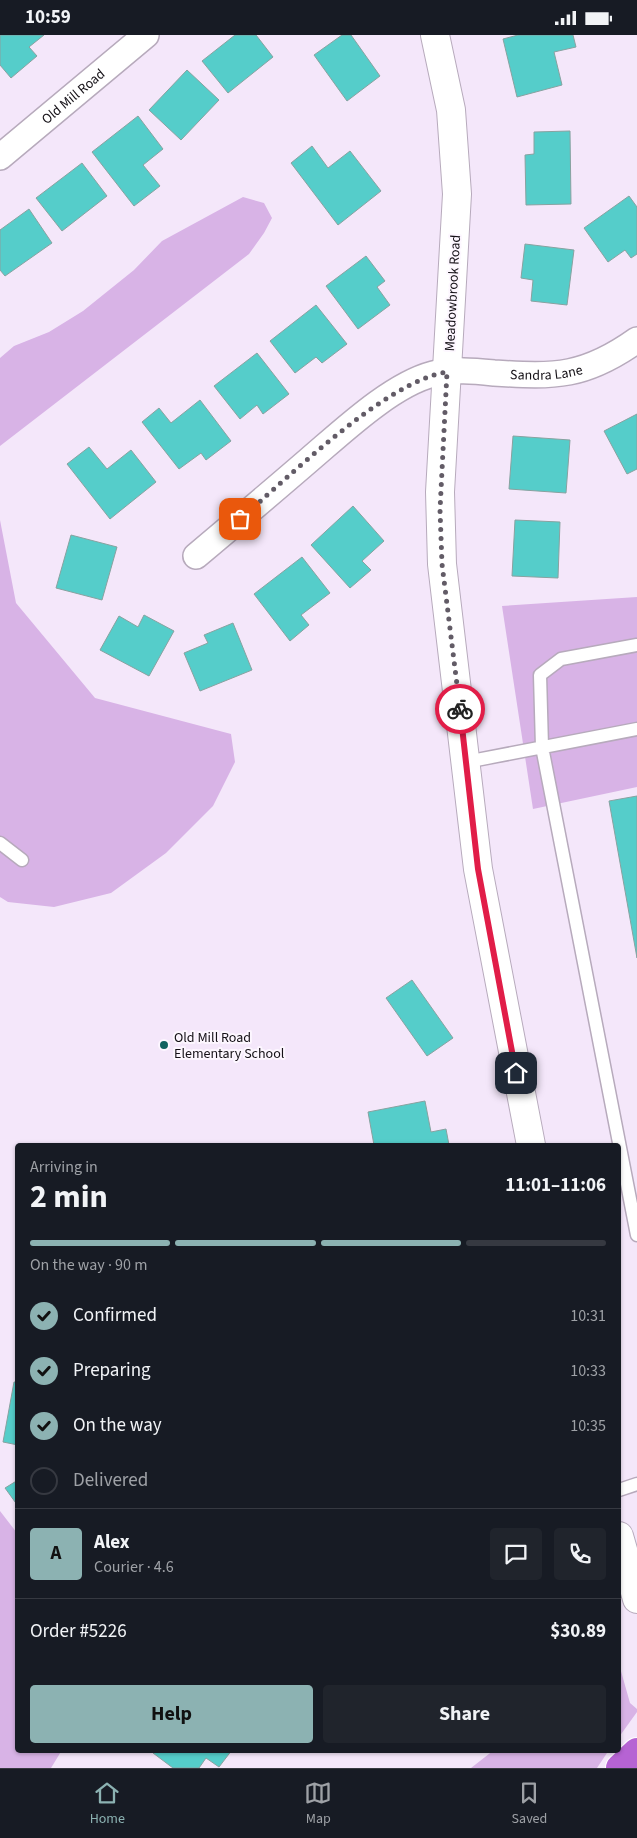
<!DOCTYPE html>
<meta charset="utf-8">
<style>
:root{--surface:#171b24;--page:#20242c;--text:#f1f3f6;--muted:#9ea1a6;--line:#363941;--accent:#8cb2b2}
body{margin:0;font-family:"Source Sans 3",sans-serif;background:var(--page);color:var(--text);height:100vh;display:flex;flex-direction:column;font-size:19px;white-space:nowrap}
*{box-sizing:border-box;margin:0}
p{font-size:16px;color:var(--muted)}
.icon{flex:none;width:28px;height:28px;fill:none;stroke:currentColor;stroke-width:2;stroke-linecap:round;stroke-linejoin:round}
.map{position:relative;flex:1;overflow:hidden}
.drawer{position:absolute;left:15px;top:1108px;width:606px;height:610px;display:flex;flex-direction:column;background:var(--surface);border-radius:5px;box-shadow:0 1px 4px #0004}
.drawer>*{flex:none}
.pin{position:absolute;display:grid;place-items:center;width:42px;height:42px;color:#fff;margin:-21px;border-radius:10px;box-shadow:0 2px 8px #0006}
.courier{position:absolute;display:grid;place-items:center;width:50px;height:50px;margin:-25px;border:4px solid #e11d48;border-radius:50%;background:#fff;color:#222;box-shadow:0 1px 6px #0007}
.overview em{font-style:normal;font-weight:700}
.overview div{display:flex;flex-direction:column-reverse}
.overview{display:flex;align-items:center;justify-content:space-between;height:85px;padding:0 15px}
h1{font-size:32px;font-weight:700;line-height:38px}
.bar{display:grid;grid-template-columns:repeat(4,1fr);gap:8px 5px;align-content:center;height:60px;padding:0 15px}
.bar i{height:6px;border-radius:4px;background:var(--line)}
.bar .on{background:var(--accent)}
.bar p{grid-column:span 4}
.line{display:flex;align-items:center;gap:12px;padding:0 15px;border-top:1px solid var(--line)}
.line div{flex:1}
.round{display:grid;place-items:center;flex:none;width:52px;height:52px;border-radius:5px;background:var(--page)}
ol{padding:0 15px;list-style:none}
li{display:flex;align-items:center;gap:15px;height:55px}
li p{margin-inline-start:auto}
li .icon{padding:5px;border-radius:50%;background:var(--accent);color:#111;stroke-width:4}
li:last-child{color:var(--muted)}
li i{width:28px;height:28px;border:2px solid var(--line);border-radius:50%}
.button{display:flex;gap:10px;margin-top:auto;padding:10px 15px}
.button a{flex:1;height:58px;border-radius:5px;background:var(--accent);color:#111;font-size:20px;font-weight:700;line-height:58px;text-align:center}
.button a+a{background:var(--page);color:var(--text)}
.status{display:flex;justify-content:space-between;align-items:center;height:35px;padding:0 25px;background:var(--surface);direction:ltr}
.status svg{height:14px;fill:currentColor}
.tab-bar{display:flex;justify-content:space-around;align-items:center;height:70px;border-top:1px solid var(--line);background:var(--surface);font-size:14px;color:var(--muted)}
.tab-bar a{display:grid;justify-items:center;gap:2px}
.tab-bar .on{color:var(--accent)}
.map>svg:first-child{display:block}
</style>
<div class="status"><b>10:59</b><svg viewBox="0 0 49 12"><path d="M0 12V9h3v3zM5 12V6h3v6zM10 12V3h3v9zM15 12V0h3v12zM26 1h20v11H26zM47 4h2v5h-2z"/></svg></div>
<div class="map">
<svg width="637" height="1733" viewBox="0 0 637 1733">
<rect width="100%" height="100%" fill="#f4e7fa"/>
<!-- green -->
<path fill="#d8b3e6" d="M 243,162 L 264,168 L 272,183 L 264,198 L 249,219 L 0,411 L 0,323 L 14,311 L 49,297 L 83,276 L 134,235 L 162,206 Z
M 0,485 L 16,568 L 95,663 L 231,699 L 235,727 L 213,771 L 166,818 L 111,858 L 54,872 L 8,867 L 0,862 Z
M 637,562 L 637,752 L 533,774 L 502,571 Z
M 0,1476 L 17,1498 L 18,1715 L 62,1715 L 51,1733 L 0,1733 Z
M 619,1629 L 630,1668 L 637,1674 L 637,1677 L 619,1702 Z
M 494,1715 L 609,1715 L 597,1733 L 471,1733 Z"/>
<!-- building -->
<path fill="#55cdca" stroke="#88a2a0" d="M 0,0 L 44,0 L 29,12 L 37,21 L 11,43 L 0,30 Z
M 235,0 L 256,0 L 273,22 L 228,58 L 202,26 Z
M 342,0 L 351,0 L 380,41 L 347,66 L 314,20 Z
M 518,0 L 573,0 L 576,12 L 554,17 L 562,50 L 517,62 L 503,4 Z
M 187,35 L 219,65 L 181,105 L 149,75 Z
M 138,81 L 163,114 L 143,130 L 160,151 L 134,171 L 92,117 Z
M 570,96 L 571,169 L 526,170 L 525,120 L 534,119 L 534,97 Z
M 312,111 L 328,133 L 350,116 L 381,156 L 338,190 L 291,128 Z
M 82,128 L 107,161 L 62,196 L 36,163 Z
M 629,161 L 637,172 L 637,219 L 631,223 L 625,215 L 608,227 L 584,193 Z
M 29,174 L 52,208 L 5,241 L 0,235 L 0,195 Z
M 525,209 L 574,215 L 567,270 L 531,266 L 533,245 L 521,243 Z
M 366,221 L 385,246 L 377,252 L 390,270 L 358,294 L 326,251 Z
M 316,270 L 347,309 L 322,328 L 316,322 L 295,338 L 270,306 Z
M 257,318 L 289,359 L 263,379 L 257,370 L 240,384 L 214,351 Z
M 200,365 L 231,406 L 206,425 L 201,418 L 179,434 L 142,387 L 159,373 L 171,388 Z
M 637,379 L 637,434 L 627,439 L 604,396 Z
M 513,401 L 570,405 L 566,458 L 509,454 Z
M 89,412 L 107,434 L 131,415 L 156,447 L 110,484 L 67,429 Z
M 353,471 L 384,506 L 362,526 L 371,535 L 350,553 L 311,510 Z
M 515,485 L 560,487 L 558,543 L 512,541 Z
M 71,500 L 117,512 L 102,565 L 56,553 Z
M 302,522 L 330,558 L 301,580 L 309,590 L 290,606 L 254,559 Z
M 144,580 L 174,596 L 149,641 L 100,615 L 119,581 L 138,592 Z
M 233,588 L 252,635 L 200,656 L 184,618 L 208,608 L 204,600 Z
M 637,761 L 637,923 L 609,766 Z
M 412,945 L 453,1003 L 427,1021 L 386,963 Z
M 425,1066 L 431,1097 L 446,1094 L 449,1110 L 374,1110 L 368,1077 Z
M 14,1347 L 18,1347 L 18,1410 L 3,1407 Z
M 18,1445 L 18,1471 L 5,1453 Z
M 155,1715 L 232,1715 L 219,1732 L 206,1723 L 199,1733 L 173,1733 L 153,1718 Z"/>
<g fill="none" stroke-linecap="round" stroke-linejoin="round">
<!-- service casing -->
<g stroke="#b7aabc" stroke-width="15">
<path id="service" d="M 637,610 L 561,624 L 540,640 L 542,712 L 637,1200
M 466,727 L 637,694
M 0,808 L 22,825
M 619,1455 L 637,1449"/>
</g>
<!-- minor casing -->
<g stroke="#b7aabc" stroke-width="28">
<g id="minor">
<path id="s1" d="M 0,122 L 146,0"/>
<path id="s2" d="M 196,521 C 234,489 272,457 309,425 C 342,397 391,350 433,339 C 453,334 474,336 494,338 C 556,342 585,342 637,305"/>
</g>
</g>
<!-- tertiary casing -->
<g stroke="#b7aabc" stroke-width="30">
<path id="tertiary" d="M 435,0 L 451,75 L 457,159 L 440,457 L 442,529 L 478,834 L 531,1110
M 619,1501 L 637,1564"/>
</g>
<!-- motorway casing -->
<g stroke="#fff" stroke-width="30">
<path id="motorway" d="M 620,1733 L 637,1717"/>
</g>
<!-- service -->
<use href="#service" stroke="#fff" stroke-width="12"/>
<!-- minor -->
<use href="#minor" stroke="#fff" stroke-width="25"/>
<!-- tertiary -->
<use href="#tertiary" stroke="#fff" stroke-width="28"/>
<!-- motorway -->
<use href="#motorway" stroke="#b663d3" stroke-width="28"/>
</g>
<g fill="none" stroke-linecap="round" stroke-linejoin="round">
<!-- done -->
<path stroke="#625b66" stroke-width="5" stroke-dasharray="0 9" d="M 240,484 C 289,442 386,346 447,337 L 440,475 L 442,529 L 460,674"/>
<!-- route -->
<path stroke="#e11d48" stroke-width="6" d="M 460,674 L 478,834 L 516,1038"/>
</g>
<!-- markers -->
<circle fill="#116260" stroke="#fdf7ff" stroke-width="2" cx="164" cy="1010" r="5"/>
<g text-anchor="middle" stroke-width="4" stroke-linejoin="round" paint-order="stroke">
<!-- street labels -->
<g font-size="14" fill="#141016" stroke="#fdf7ff">
<text dy="5" stroke="none"><textPath href="#s1" startOffset="95">Old Mill Road</textPath></text>
<text transform="translate(452 258) rotate(-87)" y="5">Meadowbrook Road</text>
<text dy="5" stroke="none"><textPath href="#s2" startOffset="414">Sandra Lane</textPath></text>
</g>
<!-- poi labels -->
<g font-size="14" fill="#141016" stroke="#fdf7ff" text-anchor="start">
<text x="174" y="1007">Old Mill Road<tspan x="174" dy="16">Elementary School</tspan></text>
</g>
</g>
</svg>
<div class="pin" style="left:240px;top:484px;background:#ea580c"><svg class="icon" aria-label="bag" viewBox="0 0 24 24"><path d="M5 8h14l-1 12H6zM9 8a3 3 0 0 1 6 0"/></svg></div>
<div class="pin" style="left:516px;top:1038px;background:#1f2937"><svg class="icon" aria-label="home" viewBox="0 0 24 24"><path d="M3 11l9-7 9 7M6 9v11h12V9"/></svg></div>
<div class="courier" style="left:460px;top:674px"><svg class="icon" aria-label="bike" viewBox="0 0 24 24"><circle cx="6" cy="16" r="4"/><circle cx="18" cy="16" r="4"/><path d="M6 16l4-8h5l3 8M10 8l3 8H6M13 5h3"/></svg></div>
<section class="drawer">
<div class="overview"><div><h1>2 min</h1><p>Arriving in</p></div><em>11:01–11:06</em></div>
<div class="bar"><i class="on"></i><i class="on"></i><i class="on"></i><i></i><p>On the way · 90 m</p></div>
<ol>
<li><svg class="icon" aria-label="check" viewBox="0 0 24 24"><path d="M5 12l5 5 9-10"/></svg>Confirmed<p>10:31</p></li>
<li><svg class="icon" aria-label="check" viewBox="0 0 24 24"><path d="M5 12l5 5 9-10"/></svg>Preparing<p>10:33</p></li>
<li><svg class="icon" aria-label="check" viewBox="0 0 24 24"><path d="M5 12l5 5 9-10"/></svg>On the way<p>10:35</p></li>
<li><i></i>Delivered</li>
</ol>
<div class="line" style="height:90px"><b class="round" style="background:var(--accent);color:#111">A</b><div><b>Alex</b><p>Courier · 4.6</p></div><a class="round"><svg class="icon" aria-label="chat" viewBox="0 0 24 24"><path d="M4 5h16v11H9l-5 4z"/></svg></a><a class="round"><svg class="icon" aria-label="phone" viewBox="0 0 24 24"><path d="M5 4h4l2 5-3 2q2 4 5 5l2-3 5 2v4C11 20 4 13 5 4z"/></svg></a></div>
<div class="line" style="height:65px"><div>Order #5226</div><b>$30.89</b></div>
<div class="button"><a>Help</a><a>Share</a></div>
</section>
</div>
<nav class="tab-bar">
<a class="on"><svg class="icon" aria-label="home" viewBox="0 0 24 24"><path d="M3 11l9-7 9 7M6 9v11h12V9"/></svg>Home</a>
<a><svg class="icon" aria-label="map" viewBox="0 0 24 24"><path d="M3 6l6-2 6 2 6-2v14l-6 2-6-2-6 2zM9 4v14M15 6v14"/></svg>Map</a>
<a><svg class="icon" aria-label="saved" viewBox="0 0 24 24"><path d="M7 4h10v16l-5-4-5 4z"/></svg>Saved</a>
</nav>
